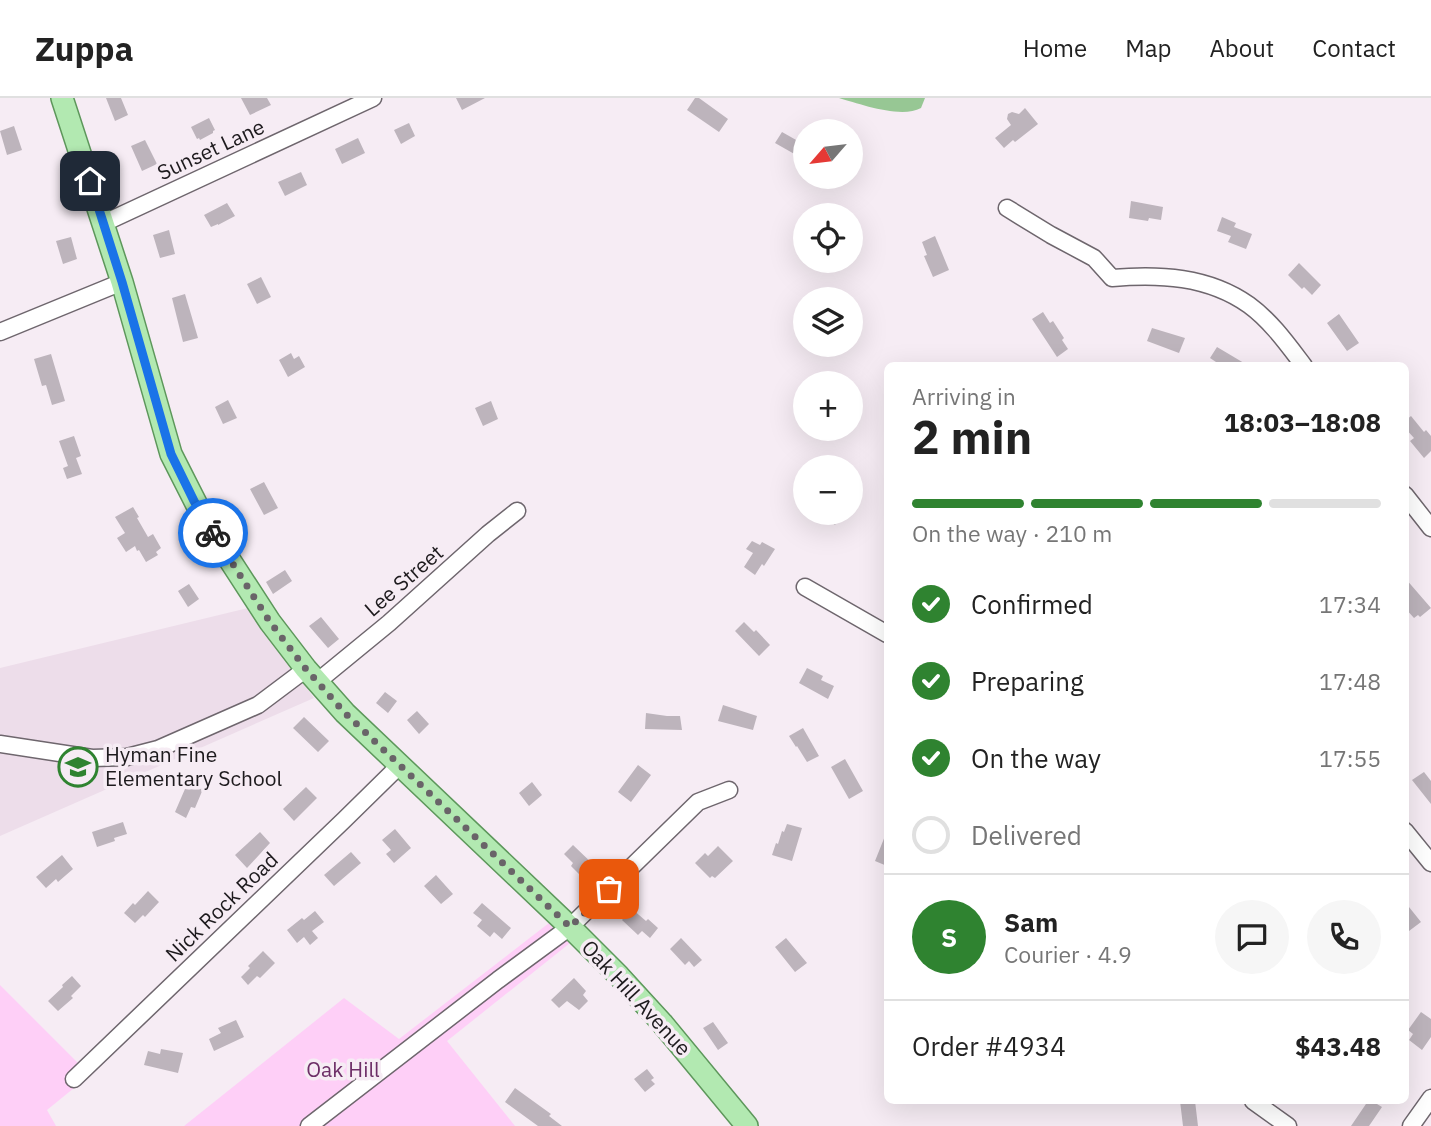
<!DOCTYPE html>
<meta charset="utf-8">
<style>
:root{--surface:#fff;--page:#f6f6f6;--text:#222;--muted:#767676;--line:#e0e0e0;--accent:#2f8330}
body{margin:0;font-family:"IBM Plex Sans",sans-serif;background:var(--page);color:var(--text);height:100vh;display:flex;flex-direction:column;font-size:26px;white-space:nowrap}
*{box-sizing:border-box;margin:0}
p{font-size:23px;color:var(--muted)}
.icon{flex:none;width:38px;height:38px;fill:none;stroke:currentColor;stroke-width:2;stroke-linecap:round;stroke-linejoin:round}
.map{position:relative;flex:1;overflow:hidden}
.panel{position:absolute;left:884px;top:264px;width:525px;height:742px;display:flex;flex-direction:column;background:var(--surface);border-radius:10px;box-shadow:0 7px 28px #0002}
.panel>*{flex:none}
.needle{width:46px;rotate:242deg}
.tools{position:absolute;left:793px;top:21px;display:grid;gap:14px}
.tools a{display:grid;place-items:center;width:70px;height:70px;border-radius:50%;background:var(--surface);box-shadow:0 7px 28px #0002;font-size:35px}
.pin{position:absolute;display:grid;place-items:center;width:60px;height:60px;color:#fff;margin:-30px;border-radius:14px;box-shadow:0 4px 10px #0006}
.courier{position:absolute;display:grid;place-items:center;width:70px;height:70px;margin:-35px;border:5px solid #1a73e8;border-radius:50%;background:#fff;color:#222;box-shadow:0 2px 9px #0007}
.overview em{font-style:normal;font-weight:700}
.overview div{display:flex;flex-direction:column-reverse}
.overview{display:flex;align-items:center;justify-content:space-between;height:119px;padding:0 28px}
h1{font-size:46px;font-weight:700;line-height:52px}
.bar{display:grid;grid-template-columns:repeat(4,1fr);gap:10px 7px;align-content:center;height:84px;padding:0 28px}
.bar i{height:9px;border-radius:5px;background:var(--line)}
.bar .on{background:var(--accent)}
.bar p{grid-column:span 4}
.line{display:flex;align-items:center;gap:18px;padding:0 28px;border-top:2px solid var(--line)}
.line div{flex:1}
.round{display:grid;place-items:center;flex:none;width:74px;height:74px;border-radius:37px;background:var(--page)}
ol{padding:0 28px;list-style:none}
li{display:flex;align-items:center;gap:21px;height:77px}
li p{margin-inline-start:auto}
li .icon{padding:7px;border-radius:50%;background:var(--accent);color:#fff;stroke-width:4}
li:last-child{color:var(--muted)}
li i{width:38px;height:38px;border:4px solid var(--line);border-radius:50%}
header{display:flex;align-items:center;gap:42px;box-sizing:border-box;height:98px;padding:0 35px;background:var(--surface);border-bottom:2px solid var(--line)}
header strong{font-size:33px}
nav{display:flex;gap:38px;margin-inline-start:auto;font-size:24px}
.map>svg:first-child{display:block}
</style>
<header>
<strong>Zuppa</strong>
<nav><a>Home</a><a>Map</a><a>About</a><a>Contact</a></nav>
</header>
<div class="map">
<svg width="1431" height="1028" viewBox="0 0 1431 1028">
<rect width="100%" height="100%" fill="#f6ecf4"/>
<!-- built -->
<path fill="#edddea" d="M 248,510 L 314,600 L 0,738 L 0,570 Z"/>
<!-- green -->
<path fill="#fecff7" d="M 549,825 L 570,845 L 447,943 L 515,1028 L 184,1028 L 344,900 L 399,941 Z
M 0,887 L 90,977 L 47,1012 L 56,1028 L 0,1028 Z"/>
<!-- water -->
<path fill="#97c794" d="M 839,0 L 925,0 L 921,10 C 901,21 860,6 839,0 Z"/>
<!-- building -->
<path fill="#bdb4bc" d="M 106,0 L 121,0 L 128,17 L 115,23 Z
M 241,0 L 267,0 L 271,7 L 250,17 Z
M 456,0 L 485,0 L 462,12 Z
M 695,0 L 699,0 L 728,21 L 719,34 L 687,12 Z
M 1025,10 L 1038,26 L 1015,44 L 1013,42 L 1004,50 L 995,40 L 1011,27 L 1007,21 L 1008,16 L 1012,14 L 1019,16 Z
M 209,20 L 215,32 L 213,33 L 213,35 L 200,42 L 199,40 L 197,41 L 191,29 Z
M 409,25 L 415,38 L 401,46 L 394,32 Z
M 14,28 L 22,52 L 7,57 L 0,33 Z
M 782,34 L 805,47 L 805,62 L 775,45 Z
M 358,40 L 365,55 L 342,66 L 335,51 Z
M 145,42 L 157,66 L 142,73 L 131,48 Z
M 301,74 L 307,87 L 285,98 L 278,84 Z
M 1131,103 L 1163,109 L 1161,122 L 1149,120 L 1148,123 L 1129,120 Z
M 227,105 L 235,118 L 218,127 L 218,126 L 211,129 L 204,117 Z
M 1222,119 L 1236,125 L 1234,129 L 1252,136 L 1246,151 L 1228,144 L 1231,138 L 1217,133 Z
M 169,132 L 175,156 L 160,160 L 153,137 Z
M 935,138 L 949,172 L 933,179 L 924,158 L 927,157 L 922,144 Z
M 71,139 L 77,161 L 63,166 L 56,143 Z
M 1299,165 L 1321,187 L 1312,197 L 1304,189 L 1302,191 L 1288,177 Z
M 261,179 L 271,199 L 257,206 L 247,186 Z
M 185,196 L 198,240 L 183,244 L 172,200 Z
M 1043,214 L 1050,225 L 1053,223 L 1064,240 L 1062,242 L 1068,251 L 1057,259 L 1032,221 Z
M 1339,216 L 1359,245 L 1347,253 L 1327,225 Z
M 1152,230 L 1185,240 L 1179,255 L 1147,243 Z
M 1217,249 L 1249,268 L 1222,268 L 1210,260 Z
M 291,255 L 294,261 L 299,258 L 305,269 L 288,279 L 279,262 Z
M 51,256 L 65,303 L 52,307 L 46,287 L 42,288 L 34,261 Z
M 228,302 L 237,320 L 223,326 L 215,309 Z
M 491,303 L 498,321 L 483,328 L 475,310 Z
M 1411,318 L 1424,334 L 1426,332 L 1431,338 L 1431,353 L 1424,360 L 1410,343 L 1414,340 L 1405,330 L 1405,323 Z
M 74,338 L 81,358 L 76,360 L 82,376 L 67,381 L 63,370 L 68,368 L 59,343 Z
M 264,384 L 278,410 L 264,417 L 250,391 Z
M 133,409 L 139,419 L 137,420 L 148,439 L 153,436 L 161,450 L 156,454 L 158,457 L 146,464 L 139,452 L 137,453 L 135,448 L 126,454 L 117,440 L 125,435 L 115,419 Z
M 807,415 L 842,415 L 835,427 L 830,424 L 828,427 Z
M 752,443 L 760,447 L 762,444 L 775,451 L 764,468 L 762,466 L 755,477 L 744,469 L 753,455 L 746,451 Z
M 285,472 L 292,483 L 273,496 L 266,484 Z
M 1405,480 L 1431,510 L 1420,519 L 1418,517 L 1414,520 L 1405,510 Z
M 189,486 L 199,501 L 188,509 L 178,493 Z
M 321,519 L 339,541 L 328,550 L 309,528 Z
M 744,524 L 754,534 L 756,532 L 770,547 L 759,558 L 735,533 Z
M 807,570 L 823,578 L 821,582 L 834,588 L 828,601 L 799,585 Z
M 385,594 L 397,603 L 388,615 L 376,605 Z
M 723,607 L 757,618 L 753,632 L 718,623 Z
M 417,613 L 429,626 L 419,636 L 407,622 Z
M 646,615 L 667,618 L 680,618 L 682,632 L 645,631 Z
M 304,619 L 329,643 L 318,654 L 293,630 Z
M 803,630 L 819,658 L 807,664 L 797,648 L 796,649 L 789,638 Z
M 845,661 L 863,693 L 849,701 L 831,669 Z
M 638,667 L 651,677 L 631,704 L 618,694 Z
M 1424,674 L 1431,683 L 1431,706 L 1412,682 Z
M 188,684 L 203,691 L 195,710 L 191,709 L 186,720 L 175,714 Z
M 532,684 L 542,697 L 529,708 L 519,695 Z
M 306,689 L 317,700 L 294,723 L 283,711 Z
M 123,724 L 127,736 L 114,740 L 115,743 L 97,749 L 92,734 Z
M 787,726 L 802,730 L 792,763 L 772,757 L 776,745 L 778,746 L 782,733 L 784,734 Z
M 395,731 L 411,750 L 394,765 L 386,756 L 391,752 L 382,742 Z
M 887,733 L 887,768 L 875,763 Z
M 260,734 L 270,745 L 247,770 L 235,757 Z
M 573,747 L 597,770 L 585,782 L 571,768 L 573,765 L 564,756 Z
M 718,748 L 733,763 L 715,780 L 712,778 L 710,780 L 695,765 L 705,755 L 708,758 Z
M 351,754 L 361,765 L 334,788 L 324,777 Z
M 62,757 L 73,771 L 58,784 L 56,781 L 46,790 L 36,779 Z
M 436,777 L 453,796 L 441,806 L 424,788 Z
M 148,793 L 159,804 L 145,819 L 143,817 L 135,825 L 124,815 L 133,805 L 135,807 Z
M 1405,804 L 1421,824 L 1409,833 L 1405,828 Z
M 482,805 L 511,830 L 502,841 L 494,834 L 490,839 L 477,828 L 482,822 L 473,815 Z
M 632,811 L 646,823 L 648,821 L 658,830 L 650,840 L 642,833 L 638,837 L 622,822 Z
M 315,813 L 324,824 L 312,833 L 318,840 L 310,847 L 304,839 L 297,845 L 287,832 L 302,820 L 304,822 Z
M 681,840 L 702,862 L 694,869 L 689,863 L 685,867 L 670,851 Z
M 786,840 L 807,865 L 795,874 L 775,849 Z
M 263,853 L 275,865 L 260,880 L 257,878 L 248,887 L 241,879 L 250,870 L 248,868 Z
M 72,878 L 81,888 L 71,898 L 73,900 L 58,913 L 48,903 L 63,889 L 62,887 Z
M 574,880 L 586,893 L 583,897 L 588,903 L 579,912 L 567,903 L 559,910 L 551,902 Z
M 1421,914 L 1431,921 L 1431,939 L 1422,952 L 1409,942 L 1413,936 L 1408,932 Z
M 236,922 L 244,939 L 214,953 L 209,941 L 221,935 L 218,930 Z
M 713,924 L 728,945 L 718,952 L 703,930 Z
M 161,951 L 183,955 L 178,975 L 144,967 L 148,953 L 160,956 Z
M 647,971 L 654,980 L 651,982 L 655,986 L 645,994 L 634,981 Z
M 515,990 L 551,1016 L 549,1018 L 562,1028 L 538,1028 L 505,1004 Z
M 1180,1003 L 1195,1003 L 1198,1028 L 1183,1028 Z
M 1368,1003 L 1372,1003 L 1382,1009 L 1369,1028 L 1351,1028 Z"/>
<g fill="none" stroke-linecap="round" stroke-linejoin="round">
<!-- minor casing -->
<g stroke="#6e666d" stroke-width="19">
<path id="minor" d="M 1007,110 L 1051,137 L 1094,160 L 1112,180 C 1159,176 1208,178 1249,207 C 1271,223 1288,247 1304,268
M 104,125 L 373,0
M 0,234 L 122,184
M 1405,397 L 1431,430
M 805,489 L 887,536
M 317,584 L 389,525 L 488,436 L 517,413
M 0,646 L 92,660 L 127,659 L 158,651 L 258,607 L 306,571
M 1405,733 L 1431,765
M 74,981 L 344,722 L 400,667
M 1253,1003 L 1288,1028
M 309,1028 L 498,882 L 570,829 L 698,704 L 729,692
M 1411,1028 L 1431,1000"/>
</g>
<!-- major casing -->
<g stroke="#5d975b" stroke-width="24">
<path id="major" d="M 62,0 L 122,184 L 171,356 L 207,427 L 270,524 L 306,571 L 345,615 L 570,829 L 619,878 L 662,925 L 747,1028"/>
</g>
<!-- minor -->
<use href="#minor" stroke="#fff" stroke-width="16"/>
<!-- major -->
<use href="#major" stroke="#b2e9b1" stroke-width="21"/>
</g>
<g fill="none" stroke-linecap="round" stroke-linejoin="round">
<!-- done -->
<path stroke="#696468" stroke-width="7" stroke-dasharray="0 12.6" d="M 213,435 L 270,524 L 306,571 L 345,615 L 570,829 L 609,791"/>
<!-- route -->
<path stroke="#1a73e8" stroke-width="9" d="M 90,83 L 122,184 L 171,356 L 194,403 L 213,435"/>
</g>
<!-- icons -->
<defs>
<g id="school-ring" transform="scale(2.0125)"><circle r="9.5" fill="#f6ecf4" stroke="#2f8330" stroke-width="1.5"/><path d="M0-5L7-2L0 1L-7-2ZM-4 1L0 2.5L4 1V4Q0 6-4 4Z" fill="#2f8330"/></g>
</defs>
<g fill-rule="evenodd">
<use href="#school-ring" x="78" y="669"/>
</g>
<g text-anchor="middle" stroke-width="7" stroke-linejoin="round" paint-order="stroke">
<!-- street labels -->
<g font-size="21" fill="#1d1a1d" stroke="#f6ecf4">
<text transform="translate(211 52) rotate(-25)" y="7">Sunset Lane</text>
<text transform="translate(404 483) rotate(-41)" y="7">Lee Street</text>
<text transform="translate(222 809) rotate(-44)" y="7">Nick Rock Road</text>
<text transform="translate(636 900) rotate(47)" y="7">Oak Hill Avenue</text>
</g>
<!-- poi labels -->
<g font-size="21" fill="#1d1a1d" stroke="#f6ecf4" text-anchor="start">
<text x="105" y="664">Hyman Fine<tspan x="105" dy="24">Elementary School</tspan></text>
</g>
<!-- park labels -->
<g font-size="21" fill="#6d2e67" stroke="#f6ecf4">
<text x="343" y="979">Oak Hill</text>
</g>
</g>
</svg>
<div class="tools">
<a><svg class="needle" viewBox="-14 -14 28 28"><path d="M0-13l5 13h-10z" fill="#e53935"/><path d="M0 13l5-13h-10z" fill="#767676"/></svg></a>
<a><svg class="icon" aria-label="locate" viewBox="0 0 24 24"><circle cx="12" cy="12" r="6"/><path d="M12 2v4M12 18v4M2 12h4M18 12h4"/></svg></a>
<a><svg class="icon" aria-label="layers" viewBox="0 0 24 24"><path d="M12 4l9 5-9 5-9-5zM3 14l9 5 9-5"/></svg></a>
<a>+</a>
<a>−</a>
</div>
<div class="pin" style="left:609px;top:791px;background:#ea580c"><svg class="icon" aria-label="bag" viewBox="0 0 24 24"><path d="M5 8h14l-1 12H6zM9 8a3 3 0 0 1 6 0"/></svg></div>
<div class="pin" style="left:90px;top:83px;background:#1f2937"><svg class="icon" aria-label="home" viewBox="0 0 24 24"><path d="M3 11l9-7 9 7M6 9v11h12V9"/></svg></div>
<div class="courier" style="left:213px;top:435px"><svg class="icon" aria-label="bike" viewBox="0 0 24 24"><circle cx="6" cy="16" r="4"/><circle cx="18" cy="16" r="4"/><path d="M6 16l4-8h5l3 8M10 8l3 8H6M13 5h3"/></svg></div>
<section class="panel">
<div class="overview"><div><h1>2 min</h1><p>Arriving in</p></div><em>18:03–18:08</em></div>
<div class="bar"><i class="on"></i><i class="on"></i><i class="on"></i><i></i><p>On the way · 210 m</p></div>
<ol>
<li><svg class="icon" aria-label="check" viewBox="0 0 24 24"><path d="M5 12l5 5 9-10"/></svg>Confirmed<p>17:34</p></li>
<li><svg class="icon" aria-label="check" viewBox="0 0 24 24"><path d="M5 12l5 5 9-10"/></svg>Preparing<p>17:48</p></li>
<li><svg class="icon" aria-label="check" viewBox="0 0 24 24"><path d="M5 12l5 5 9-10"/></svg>On the way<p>17:55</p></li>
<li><i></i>Delivered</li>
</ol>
<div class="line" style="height:126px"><b class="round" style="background:var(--accent);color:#fff">S</b><div><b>Sam</b><p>Courier · 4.9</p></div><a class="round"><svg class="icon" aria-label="chat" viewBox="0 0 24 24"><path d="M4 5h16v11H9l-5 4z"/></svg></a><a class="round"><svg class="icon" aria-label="phone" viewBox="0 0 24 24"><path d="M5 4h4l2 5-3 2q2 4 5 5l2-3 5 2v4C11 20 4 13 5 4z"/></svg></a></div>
<div class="line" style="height:91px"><div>Order #4934</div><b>$43.48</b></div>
</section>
</div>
